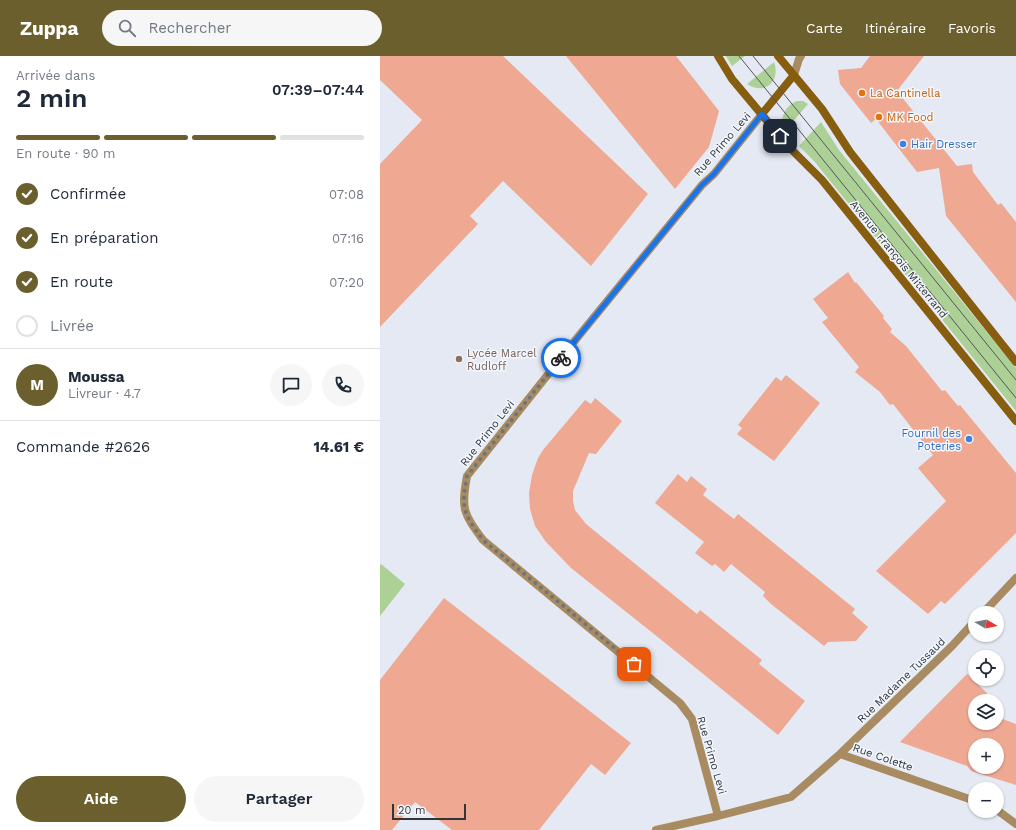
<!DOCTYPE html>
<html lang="fr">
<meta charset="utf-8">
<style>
:root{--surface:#fff;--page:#f6f6f7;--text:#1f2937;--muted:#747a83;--line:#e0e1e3;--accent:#6b602d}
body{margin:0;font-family:"Work Sans",sans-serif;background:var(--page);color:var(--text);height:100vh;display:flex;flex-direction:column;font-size:15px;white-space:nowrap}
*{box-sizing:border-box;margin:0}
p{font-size:13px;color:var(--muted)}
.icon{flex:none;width:22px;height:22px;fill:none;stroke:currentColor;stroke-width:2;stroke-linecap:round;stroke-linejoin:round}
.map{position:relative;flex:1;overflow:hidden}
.details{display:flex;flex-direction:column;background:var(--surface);width:380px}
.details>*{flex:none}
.needle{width:26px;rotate:99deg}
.fabs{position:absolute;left:588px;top:550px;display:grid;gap:8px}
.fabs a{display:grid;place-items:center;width:36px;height:36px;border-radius:50%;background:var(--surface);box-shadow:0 1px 3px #0004;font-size:20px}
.scale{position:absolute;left:12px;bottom:10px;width:74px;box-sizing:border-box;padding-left:4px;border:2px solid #323438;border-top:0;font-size:11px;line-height:14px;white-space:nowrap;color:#323438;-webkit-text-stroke:3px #f2f7fe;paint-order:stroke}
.pin{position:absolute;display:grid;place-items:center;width:34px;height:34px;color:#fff;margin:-17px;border-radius:8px;box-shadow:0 2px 6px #0006}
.courier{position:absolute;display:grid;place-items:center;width:40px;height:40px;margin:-20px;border:3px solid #1a73e8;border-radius:50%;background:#fff;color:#222;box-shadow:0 1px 5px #0007}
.overview em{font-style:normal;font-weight:600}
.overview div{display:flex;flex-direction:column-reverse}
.overview{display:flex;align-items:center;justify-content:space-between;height:68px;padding:0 16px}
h1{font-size:26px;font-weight:600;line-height:30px}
.bar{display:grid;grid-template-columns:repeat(4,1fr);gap:6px 4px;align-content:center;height:48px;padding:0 16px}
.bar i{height:5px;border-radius:3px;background:var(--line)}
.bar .on{background:var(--accent)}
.bar p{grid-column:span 4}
.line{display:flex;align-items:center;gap:10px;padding:0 16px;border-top:1px solid var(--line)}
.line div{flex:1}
.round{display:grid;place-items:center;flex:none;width:42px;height:42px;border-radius:21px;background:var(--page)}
ol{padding:0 16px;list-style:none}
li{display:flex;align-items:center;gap:12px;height:44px}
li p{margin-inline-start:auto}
li .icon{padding:4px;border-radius:50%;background:var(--accent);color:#fff;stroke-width:4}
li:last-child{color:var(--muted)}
li i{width:22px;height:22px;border:2px solid var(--line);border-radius:50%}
.primary-button{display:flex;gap:8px;margin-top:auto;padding:8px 16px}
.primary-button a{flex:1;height:46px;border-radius:24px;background:var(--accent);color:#fff;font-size:16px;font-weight:600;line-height:46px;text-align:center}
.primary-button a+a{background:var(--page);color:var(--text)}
header{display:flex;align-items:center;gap:24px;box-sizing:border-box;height:56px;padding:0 20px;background:var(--accent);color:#fff}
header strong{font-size:19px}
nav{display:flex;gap:22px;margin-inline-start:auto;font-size:14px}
.search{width:280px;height:36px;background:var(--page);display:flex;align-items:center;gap:10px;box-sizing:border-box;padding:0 14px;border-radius:22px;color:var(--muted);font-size:15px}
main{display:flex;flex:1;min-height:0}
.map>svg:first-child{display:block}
</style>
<header>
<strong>Zuppa</strong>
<div class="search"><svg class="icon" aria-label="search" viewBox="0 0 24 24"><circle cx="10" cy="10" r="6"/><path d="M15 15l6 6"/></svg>Rechercher</div>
<nav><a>Carte</a><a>Itinéraire</a><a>Favoris</a></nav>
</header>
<main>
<section class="details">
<div class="overview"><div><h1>2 min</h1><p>Arrivée dans</p></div><em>07:39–07:44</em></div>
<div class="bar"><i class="on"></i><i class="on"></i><i class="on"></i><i></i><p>En route · 90 m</p></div>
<ol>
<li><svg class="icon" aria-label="check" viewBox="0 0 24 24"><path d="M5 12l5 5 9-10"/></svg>Confirmée<p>07:08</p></li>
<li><svg class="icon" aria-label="check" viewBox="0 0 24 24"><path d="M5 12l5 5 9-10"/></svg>En préparation<p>07:16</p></li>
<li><svg class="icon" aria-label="check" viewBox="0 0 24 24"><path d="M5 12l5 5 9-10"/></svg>En route<p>07:20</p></li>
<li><i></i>Livrée</li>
</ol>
<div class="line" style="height:72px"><b class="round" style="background:var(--accent);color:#fff">M</b><div><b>Moussa</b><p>Livreur · 4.7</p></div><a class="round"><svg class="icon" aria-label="chat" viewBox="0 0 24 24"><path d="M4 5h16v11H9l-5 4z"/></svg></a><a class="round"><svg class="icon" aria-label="phone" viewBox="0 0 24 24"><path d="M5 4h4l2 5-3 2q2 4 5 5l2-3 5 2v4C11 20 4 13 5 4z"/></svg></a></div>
<div class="line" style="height:52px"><div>Commande #2626</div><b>14.61 €</b></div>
<div class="primary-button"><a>Aide</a><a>Partager</a></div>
</section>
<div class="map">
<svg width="636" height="774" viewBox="0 0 636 774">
<rect width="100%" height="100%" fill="#e4e9f3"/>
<!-- green -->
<path fill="#acd096" d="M 346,0 L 365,0 L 352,10 Z
M 394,6 C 401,25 385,40 367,28 Z
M 417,45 L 423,45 L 428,48 L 404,76 C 399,64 404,50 417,45 Z
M 441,66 L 459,94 L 636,312 L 636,355 L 434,105 L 419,90 Z
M 1,508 L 25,528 L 0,560 L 0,509 Z"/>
<!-- building -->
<path fill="#efa992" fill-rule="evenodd" d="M 0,0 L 123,0 L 268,138 L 211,210 L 123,125 L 90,160 L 98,168 L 0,271 L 0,108 L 42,64 L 0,24 Z
M 186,0 L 296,0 L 339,55 L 329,91 L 295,133 Z
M 490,0 L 544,0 L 517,35 L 577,110 L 592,108 L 593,116 L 618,149 L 621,147 L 636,166 L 636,246 L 566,160 L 559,112 L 537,116 L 496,63 L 491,67 L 460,28 L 458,14 L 481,12 Z
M 468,216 L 475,227 L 476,226 L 504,260 L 503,262 L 512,273 L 510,276 L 526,290 L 562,335 L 565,334 L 578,350 L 580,349 L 636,417 L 636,477 L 565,548 L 561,545 L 548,558 L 496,515 L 566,445 L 538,412 L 553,399 L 513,348 L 510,349 L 500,336 L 475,316 L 479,311 L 442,266 L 448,262 L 433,243 Z
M 406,319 L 440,347 L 394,405 L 357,378 L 362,372 L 358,369 L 396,321 L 401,325 Z
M 215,342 L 242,365 L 216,398 L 209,397 L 193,435 L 193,445 L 195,454 L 206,468 L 317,558 L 320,554 L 382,604 L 379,608 L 425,645 L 398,679 L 279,582 L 191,512 L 166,486 L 155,470 L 150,453 L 149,437 L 152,419 L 158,402 L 163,394 L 205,344 L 211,348 Z
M 298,418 L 307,426 L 311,420 L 327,433 L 323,439 L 354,463 L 358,458 L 475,553 L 472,557 L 488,571 L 476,585 L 448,586 L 444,590 L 391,548 L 383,540 L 385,536 L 351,508 L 344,516 L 335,508 L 332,510 L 315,497 L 324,486 L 275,447 Z
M 64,542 L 251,687 L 225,719 L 211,708 L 159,774 L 72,774 L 35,746 L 12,774 L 0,774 L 0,624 Z
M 587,618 L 607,637 L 604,645 L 595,645 L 595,667 L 617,667 L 617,661 L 636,668 L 636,729 L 591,715 L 587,710 L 520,686 ZM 595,689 L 617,689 L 617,711 L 595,711 Z"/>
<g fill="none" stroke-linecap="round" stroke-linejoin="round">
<!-- street -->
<path stroke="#a88b61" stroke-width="8" d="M 414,19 L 419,3 L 421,0
M 603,557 L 636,522
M 460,698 L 572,590 L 595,565
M 617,754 L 636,768
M 338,760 L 312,663 L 300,647 L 103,484 C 83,457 81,453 87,420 L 197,282 L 322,129 L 334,118 L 382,58
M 276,774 L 338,760 L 411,741 L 460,698 L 595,745"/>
<!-- secondary -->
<path stroke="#875d10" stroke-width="8" d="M 338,0 L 352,23 L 409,91 L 442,124 L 636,365
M 398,0 L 442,53 L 470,96 L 636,306
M 382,58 L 414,19"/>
<!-- tram -->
<path stroke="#54565c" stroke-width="1" d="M 359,0 L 636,342
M 373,0 L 636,324"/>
</g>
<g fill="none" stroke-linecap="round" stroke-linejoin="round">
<!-- done -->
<path stroke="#707379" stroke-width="4" stroke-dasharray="0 7.2" d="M 181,302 L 87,420 C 81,453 83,457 103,484 L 254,608"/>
<!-- route -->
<path stroke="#1a73e8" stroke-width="5" d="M 181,302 L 322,129 L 334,118 L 382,58 L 400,80"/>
</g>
<!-- markers -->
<g fill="#e8710a" stroke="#f2f7fe" stroke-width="1.5">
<circle cx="482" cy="37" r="4"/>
<circle cx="499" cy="61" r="4"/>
</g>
<g fill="#3f7fe0" stroke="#f2f7fe" stroke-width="1.5">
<circle cx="523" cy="88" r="4"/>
<circle cx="589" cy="383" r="4"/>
</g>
<circle fill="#8d6e63" stroke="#f2f7fe" stroke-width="1.5" cx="79" cy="303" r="4"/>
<g text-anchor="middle" stroke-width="3" stroke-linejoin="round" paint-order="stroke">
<!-- food labels -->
<g font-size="11" fill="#c56008" stroke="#f2f7fe" text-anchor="start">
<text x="490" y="41">La Cantinella</text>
<text x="507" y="65">MK Food</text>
</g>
<!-- street labels -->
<g font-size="11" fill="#323438" stroke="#f2f7fe">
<text transform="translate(342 88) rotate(-49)" y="4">Rue Primo Levi</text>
<text transform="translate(519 203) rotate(51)" y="4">Avenue François Mitterrand</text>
<text transform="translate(107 377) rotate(-52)" y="4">Rue Primo Levi</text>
<text transform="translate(521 624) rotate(-44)" y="4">Rue Madame Tussaud</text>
<text transform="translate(332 699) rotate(74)" y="4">Rue Primo Levi</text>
<text transform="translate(503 701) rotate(19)" y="4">Rue Colette</text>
</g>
<!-- shop labels -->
<g font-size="11" fill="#366cbe" stroke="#f2f7fe" text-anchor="start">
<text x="531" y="92">Hair Dresser</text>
<text x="581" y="381" text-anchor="end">Fournil des<tspan x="581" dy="13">Poteries</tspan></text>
</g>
<!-- education labels -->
<g font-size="11" fill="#785e54" stroke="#f2f7fe" text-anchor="start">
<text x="87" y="301">Lycée Marcel<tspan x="87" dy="13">Rudloff</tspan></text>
</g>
</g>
</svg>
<div class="fabs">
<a><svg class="needle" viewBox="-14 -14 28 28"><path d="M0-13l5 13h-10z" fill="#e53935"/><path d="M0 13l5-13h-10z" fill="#747a83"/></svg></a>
<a><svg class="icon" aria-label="locate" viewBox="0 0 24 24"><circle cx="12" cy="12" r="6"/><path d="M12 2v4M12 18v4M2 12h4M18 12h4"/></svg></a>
<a><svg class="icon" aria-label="layers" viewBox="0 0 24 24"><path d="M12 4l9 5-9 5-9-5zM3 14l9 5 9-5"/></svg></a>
<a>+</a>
<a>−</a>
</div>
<div class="scale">20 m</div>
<div class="pin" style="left:254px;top:608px;background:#ea580c"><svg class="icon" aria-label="bag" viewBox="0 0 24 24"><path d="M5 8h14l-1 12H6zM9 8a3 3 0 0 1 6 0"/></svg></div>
<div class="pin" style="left:400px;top:80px;background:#1f2937"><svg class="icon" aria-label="home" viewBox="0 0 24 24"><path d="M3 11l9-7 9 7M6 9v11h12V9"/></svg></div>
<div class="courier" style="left:181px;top:302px"><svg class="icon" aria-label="bike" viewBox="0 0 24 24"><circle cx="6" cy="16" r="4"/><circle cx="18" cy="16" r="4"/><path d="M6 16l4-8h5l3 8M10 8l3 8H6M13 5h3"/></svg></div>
</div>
</main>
